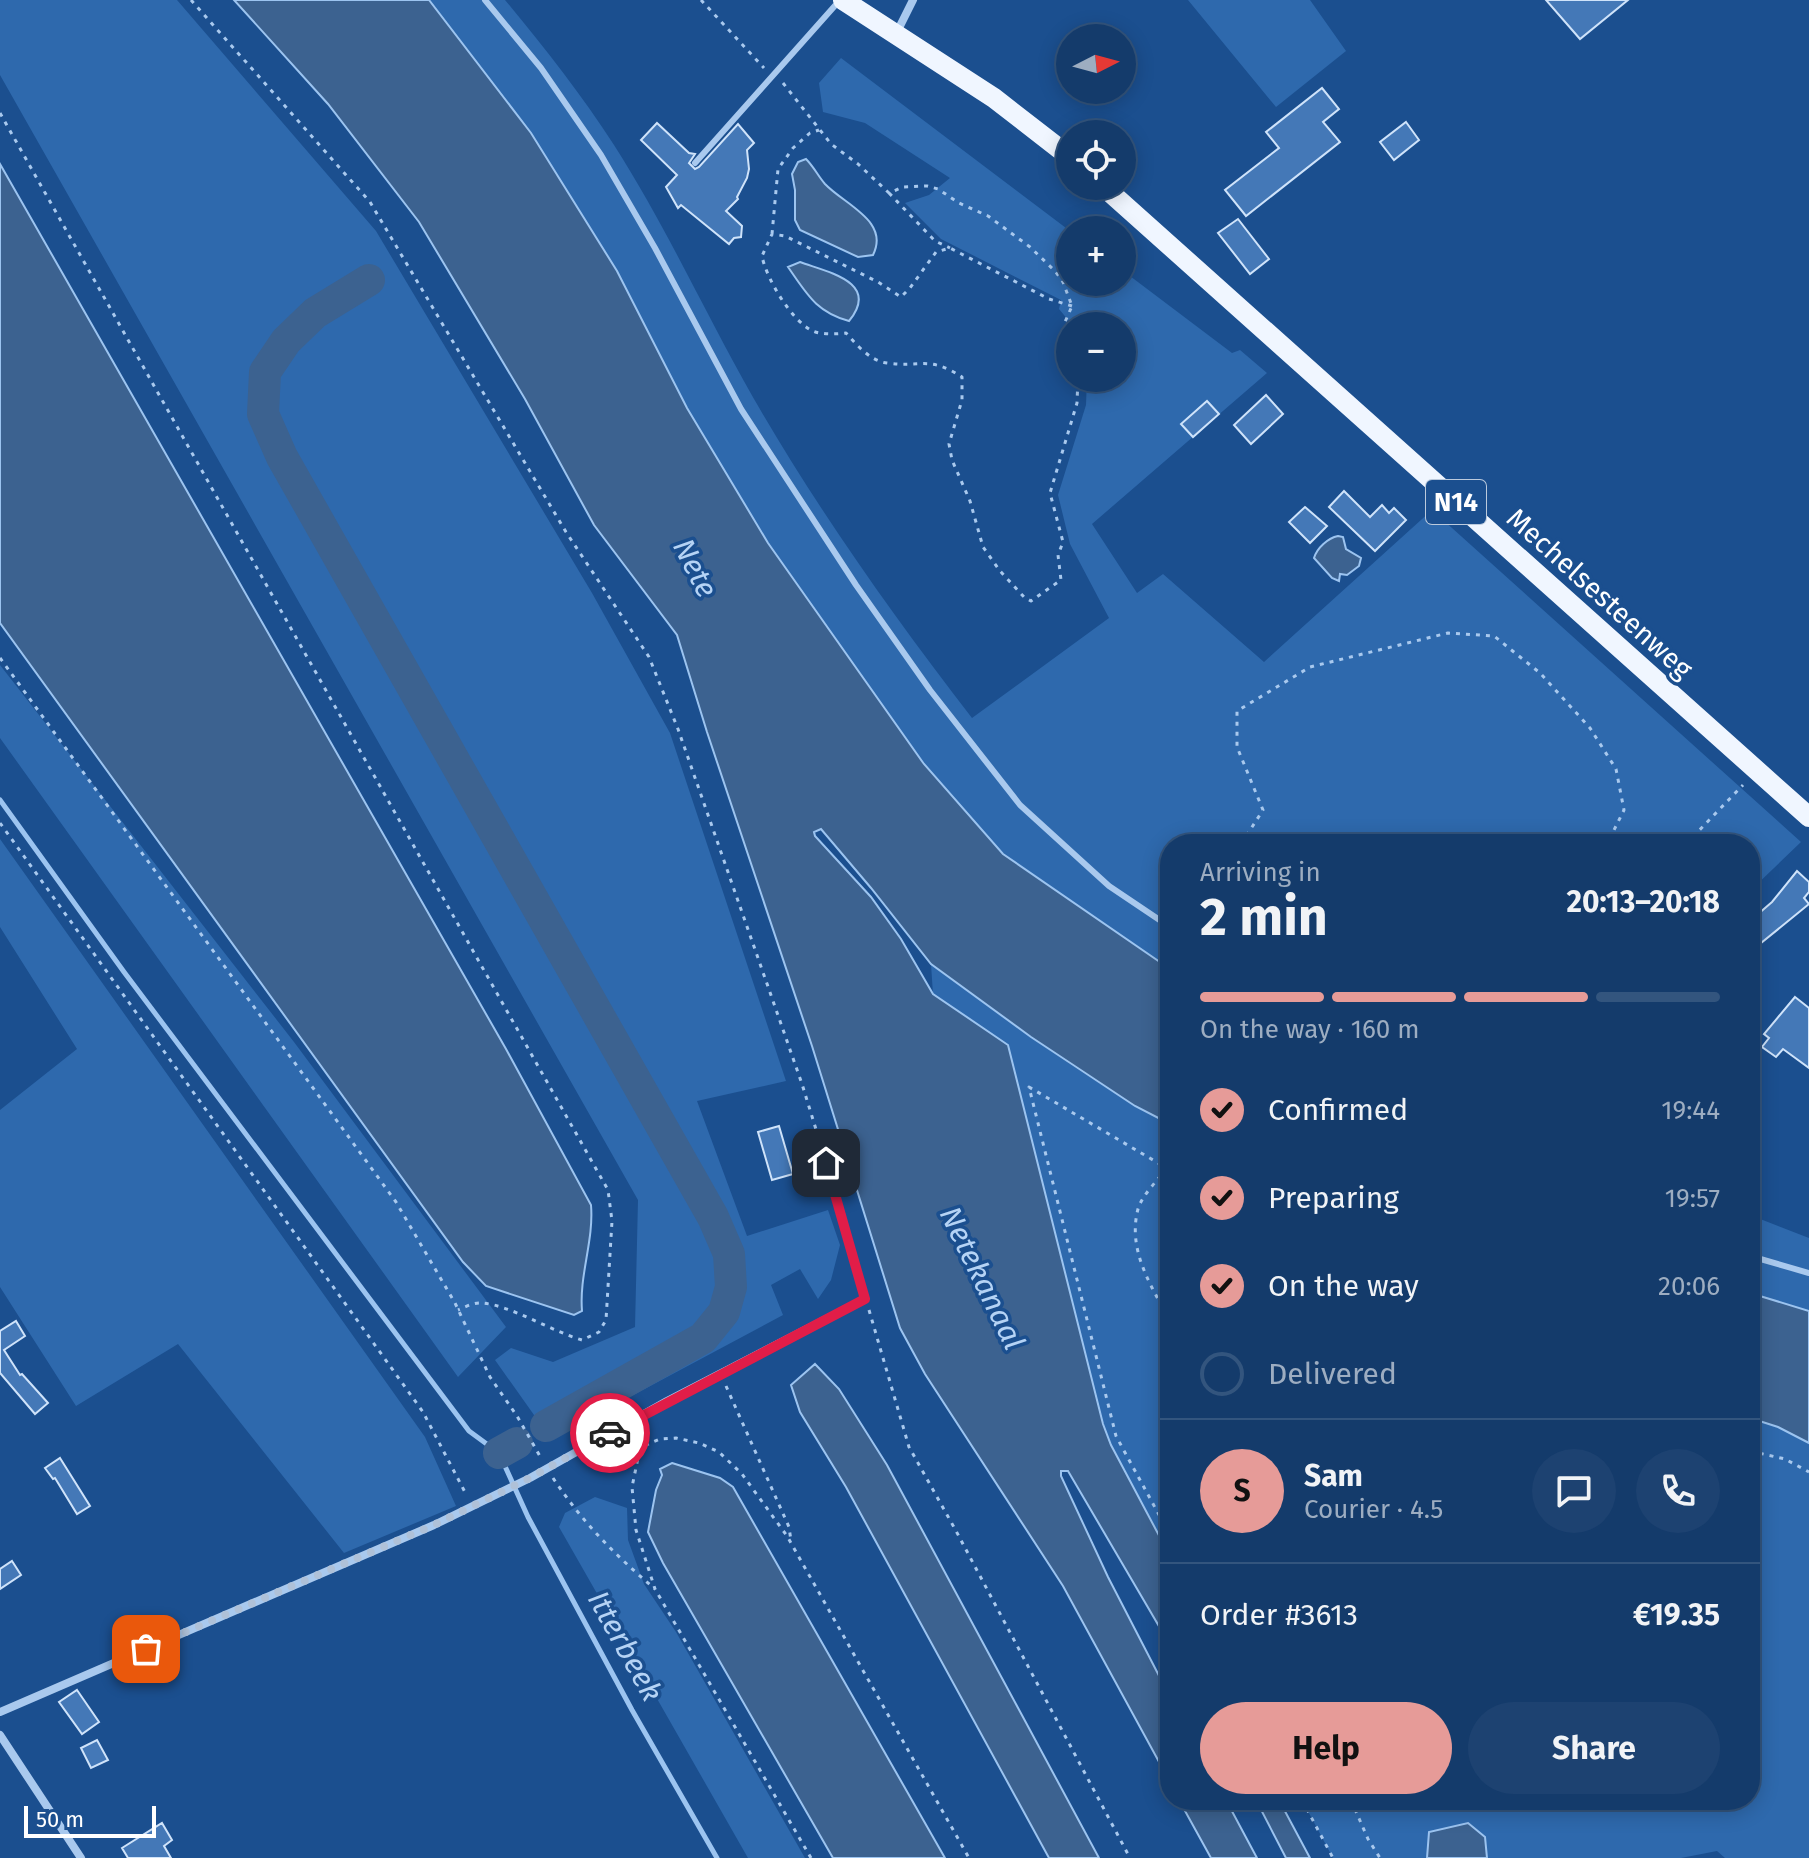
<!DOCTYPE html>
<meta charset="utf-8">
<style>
:root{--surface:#143b6b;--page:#1d4271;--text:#f1f3f6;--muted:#9dadc1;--line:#33557e;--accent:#e69b98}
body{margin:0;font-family:"Fira Sans",sans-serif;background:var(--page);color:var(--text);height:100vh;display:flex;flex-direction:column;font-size:30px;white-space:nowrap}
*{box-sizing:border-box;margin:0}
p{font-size:26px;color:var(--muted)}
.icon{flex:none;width:44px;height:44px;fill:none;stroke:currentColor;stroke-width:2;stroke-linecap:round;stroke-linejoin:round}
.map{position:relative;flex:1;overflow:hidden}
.drawer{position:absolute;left:1160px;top:834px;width:600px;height:976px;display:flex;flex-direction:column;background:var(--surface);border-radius:32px;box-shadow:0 4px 20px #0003,0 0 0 2px var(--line)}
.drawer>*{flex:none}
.needle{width:52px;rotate:84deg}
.buttons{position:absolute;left:1056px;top:24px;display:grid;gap:16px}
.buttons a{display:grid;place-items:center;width:80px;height:80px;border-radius:50%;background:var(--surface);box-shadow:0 4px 20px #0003,0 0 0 2px var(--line);font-size:40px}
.scale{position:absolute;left:24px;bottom:20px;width:132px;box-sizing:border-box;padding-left:8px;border:4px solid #fff;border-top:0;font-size:22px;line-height:28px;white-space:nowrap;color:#fff;-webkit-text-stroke:6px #1b4f8f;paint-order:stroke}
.pin{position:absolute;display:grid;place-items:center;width:68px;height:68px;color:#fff;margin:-34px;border-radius:16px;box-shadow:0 4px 12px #0006}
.courier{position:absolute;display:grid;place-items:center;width:80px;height:80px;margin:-40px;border:6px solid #e11d48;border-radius:50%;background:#fff;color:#222;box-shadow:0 2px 10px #0007}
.head em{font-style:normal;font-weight:700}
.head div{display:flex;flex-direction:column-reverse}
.head{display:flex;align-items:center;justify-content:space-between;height:136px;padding:0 40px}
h1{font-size:52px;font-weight:700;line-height:60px}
.bar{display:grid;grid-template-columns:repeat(4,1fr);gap:12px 8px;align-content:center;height:96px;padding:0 40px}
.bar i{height:10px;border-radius:6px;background:var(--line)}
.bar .current{background:var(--accent)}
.bar p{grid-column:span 4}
.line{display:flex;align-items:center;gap:20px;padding:0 40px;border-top:2px solid var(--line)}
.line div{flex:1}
.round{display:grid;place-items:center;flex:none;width:84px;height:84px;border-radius:42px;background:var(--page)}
ol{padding:0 40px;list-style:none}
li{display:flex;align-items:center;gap:24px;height:88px}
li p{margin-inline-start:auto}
li .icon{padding:8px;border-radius:50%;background:var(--accent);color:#111;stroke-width:4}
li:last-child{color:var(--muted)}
li i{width:44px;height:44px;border:4px solid var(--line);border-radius:50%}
.action{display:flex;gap:16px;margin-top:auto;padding:16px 40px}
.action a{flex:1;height:92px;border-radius:48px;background:var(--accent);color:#111;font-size:32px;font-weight:700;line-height:92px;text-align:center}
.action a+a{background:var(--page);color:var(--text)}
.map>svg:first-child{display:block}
</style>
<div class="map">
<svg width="1809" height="1858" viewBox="0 0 1809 1858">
<rect width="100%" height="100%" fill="#1b4f8f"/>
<!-- green -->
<path fill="#2e69ad" d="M 0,0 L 177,0 L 376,231 L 592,593 L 670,733 L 786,1081 L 697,1101 L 747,1236 L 828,1210 L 840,1245 L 831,1280 L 818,1299 L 800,1269 L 771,1285 L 783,1315 L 551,1439 L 495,1360 L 511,1348 L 553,1362 L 635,1327 L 638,1200 L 0,75 Z
M 429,0 L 505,0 C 544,47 581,94 614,145 C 666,226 706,315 754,399 C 818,510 894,617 972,718 L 1109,618 L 1070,544 L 1058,495 L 1086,405 L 1087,378 L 1122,378 L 1122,326 L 1073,326 L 1059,309 L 1061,300 L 941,239 L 905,203 L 929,195 L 950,178 L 865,123 L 823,112 L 819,83 L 841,58 L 1070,231 L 1070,282 L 1122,282 L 1122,270 L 1232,353 L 1240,350 L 1267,373 L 1092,524 L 1137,593 L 1163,574 L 1264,662 L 1432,510 L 1801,842 L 1750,891 L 1750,844 L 1170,844 L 1170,969 L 1003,854 L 924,764 L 768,543 L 687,408 L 617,271 L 531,133 Z
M 1188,0 L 1310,0 L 1346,51 L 1276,107 Z
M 0,665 L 294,1042 L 506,1327 L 458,1377 L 0,738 Z
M 0,839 L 425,1437 L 456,1506 L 344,1553 L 178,1344 L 76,1406 L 0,1287 L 0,1110 L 77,1049 L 0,927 Z
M 931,964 C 1008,1021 1085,1080 1170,1124 L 1170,1560 C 1152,1513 1121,1472 1103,1424 L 1008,1046 L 933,994 Z
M 1750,1215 L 1809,1238 L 1809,1311 L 1750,1293 Z
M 1750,1418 L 1778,1427 L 1809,1443 L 1809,1858 L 1725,1858 L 1717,1851 L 1681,1858 L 1487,1858 L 1485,1837 L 1429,1832 L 1427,1858 L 1333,1858 L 1302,1800 L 1750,1800 Z
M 595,1497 L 627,1508 L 628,1540 L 644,1584 L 676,1632 L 805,1858 L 748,1858 L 559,1527 L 565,1513 Z"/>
<!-- water -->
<path fill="#3c6290" stroke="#9cc4f0" stroke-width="2" d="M 234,0 L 429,0 L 531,133 L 617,271 L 687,408 L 768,543 L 924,764 L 1003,854 L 1170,969 L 1170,1124 L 1135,1106 L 1031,1037 L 931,964 L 871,888 L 821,829 L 814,832 L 815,836 L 871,897 L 901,939 L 933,994 L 1008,1045 L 1103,1424 L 1111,1445 L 1163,1543 L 1170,1560 L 1170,1645 L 1068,1471 L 1061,1471 L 1061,1476 L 1108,1577 L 1170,1697 L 1170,1782 L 1063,1586 L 925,1374 L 900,1328 L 812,1046 L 707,732 L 677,635 L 594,525 L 525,399 L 419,222 L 328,104 Z
M 806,159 C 814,167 818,176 825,184 C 845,205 890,221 873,255 L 858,257 L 800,230 L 795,220 L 795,190 L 792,174 L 798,162 Z
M 0,164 L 506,1049 L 591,1205 C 594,1241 579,1275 582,1311 L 574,1315 L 486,1286 L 463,1262 L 0,623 Z
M 800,262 C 827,272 881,282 849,321 C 816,312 807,294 788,267 Z
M 1338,536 L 1343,537 L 1346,549 L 1361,558 L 1359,566 L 1347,575 L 1340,574 L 1339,581 L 1332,578 L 1314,558 C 1317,548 1328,538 1338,536 Z
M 1750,1293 L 1809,1311 L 1809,1443 L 1778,1427 L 1750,1418 Z
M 815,1364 L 839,1389 L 887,1465 L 1099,1858 L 1049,1858 L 846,1487 L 800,1412 L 791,1385 Z
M 672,1463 L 720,1478 L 733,1487 L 945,1858 L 833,1858 L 663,1563 L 648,1532 L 656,1490 L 662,1475 L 660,1469 Z
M 1179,1800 L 1226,1800 L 1257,1858 L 1211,1858 Z
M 1256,1800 L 1279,1800 L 1310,1858 L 1286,1858 Z
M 1468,1823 L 1485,1837 L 1487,1858 L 1427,1858 L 1429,1832 Z"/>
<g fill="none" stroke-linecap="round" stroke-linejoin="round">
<!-- stream -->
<path stroke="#9cc4f0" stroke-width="5" d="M 0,800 L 124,972 L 469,1431 L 499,1453 L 528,1517 L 632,1710 L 717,1858"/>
<!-- river -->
<path stroke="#3c6290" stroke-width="32" d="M 369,280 L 315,313 L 286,341 L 265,372 L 263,414 L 282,457 L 713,1217 L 729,1254 L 731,1287 L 724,1312 L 703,1338 L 546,1426
M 499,1453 L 517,1443"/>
</g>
<!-- building -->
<path fill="#4478b7" stroke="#cfe3fa" stroke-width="2" d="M 1546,0 L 1628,0 L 1580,39 Z
M 1322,88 L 1339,109 L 1323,122 L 1340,142 L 1246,216 L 1225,190 L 1279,148 L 1266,132 Z
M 1406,122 L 1419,140 L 1394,160 L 1380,142 Z
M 657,123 L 689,153 L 695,154 L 689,163 L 695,169 L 699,167 L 738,124 L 754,143 L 747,150 L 749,169 L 747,178 L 737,197 L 738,199 L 726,211 L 742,226 L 741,237 L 734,238 L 729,244 L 681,205 L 678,208 L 666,187 L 677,175 L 641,140 Z
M 1238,219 L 1269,259 L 1250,274 L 1218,233 Z
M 1266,395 L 1283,414 L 1251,444 L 1234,425 Z
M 1207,401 L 1219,414 L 1193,437 L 1181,424 Z
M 1344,491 L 1370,517 L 1382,505 L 1389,513 L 1394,508 L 1406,520 L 1375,551 L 1329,507 Z
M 1305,507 L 1327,526 L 1310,543 L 1289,522 Z
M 1797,871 L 1809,882 L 1809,892 L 1804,898 L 1809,904 L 1750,952 L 1750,921 L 1772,902 Z
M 1795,997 L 1809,1008 L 1809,1068 L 1783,1049 L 1776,1057 L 1762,1047 L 1769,1038 L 1764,1034 Z
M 779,1126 L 793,1174 L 772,1180 L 758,1132 Z
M 16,1321 L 25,1336 L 4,1350 L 20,1375 L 22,1374 L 48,1403 L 35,1414 L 0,1373 L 0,1331 Z
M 60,1458 L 90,1506 L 77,1514 L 55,1478 L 53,1479 L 45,1468 Z
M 12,1561 L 21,1575 L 0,1589 L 0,1569 Z
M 77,1690 L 99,1722 L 82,1734 L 59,1702 Z
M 97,1740 L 108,1760 L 91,1768 L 81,1748 Z
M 162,1823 L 172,1840 L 164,1846 L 171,1858 L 128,1858 L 122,1848 Z"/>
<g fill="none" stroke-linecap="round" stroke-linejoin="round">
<!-- path -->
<path stroke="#a9c9ee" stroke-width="3" stroke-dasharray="4 6" stroke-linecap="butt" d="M 191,0 L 370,202 L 566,532 L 649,657 L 678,729 L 802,1084 L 823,1152
M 701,0 L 764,68
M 783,83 L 831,144 L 858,164 L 889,193 L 903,187 L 927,186 L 938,189 L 959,203 L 988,216 L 1030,247 L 1055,271 L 1063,282 L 1072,306 L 1065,322 L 1070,332
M 0,113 L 608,1190 L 612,1221 L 606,1320 L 599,1332 L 582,1340 C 551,1331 510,1305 482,1303 C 474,1302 465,1307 458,1310
M 1076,186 L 1087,195
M 889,193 L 935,241 L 950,248
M 772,234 L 778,169 L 793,148 L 810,133 L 819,130
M 1072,306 L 1049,299 L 950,248 L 936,252 L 910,288 L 901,297 L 878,282 L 785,236 L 772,234 L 762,256 C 766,278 792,322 813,331 C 822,335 836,334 846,333 C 857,345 870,361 887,363 C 921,368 928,355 962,377 L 962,400 L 949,444 L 952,460 L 970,501 L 983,547 L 1000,571 L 1024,597 L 1031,601 L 1061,580 L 1058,555 L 1063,542 L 1050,493 L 1077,403 L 1078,378
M 0,658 L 396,1202 L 455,1303 L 490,1377 L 517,1416 L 541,1458
M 0,823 L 423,1412 L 467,1496
M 1241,844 L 1263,810 L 1237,747 L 1237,711 L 1310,667 L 1448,633 L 1494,636 L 1540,673 L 1590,728 L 1616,769 L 1624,810 L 1607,844
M 1686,844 L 1743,785
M 1167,1168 C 1158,1180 1142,1195 1138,1209 C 1127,1251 1152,1287 1170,1321
M 1170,1170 L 1029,1087 L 1116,1436 L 1170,1535
M 869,1310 L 909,1447 L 955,1529 L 1130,1858
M 726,1386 L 789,1527 L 791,1541
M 1750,1451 L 1785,1459 L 1809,1472
M 553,1478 C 583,1523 614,1554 655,1589
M 1302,1800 L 1333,1858
M 1351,1800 L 1368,1839 L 1380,1858
M 811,1858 L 655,1589 L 636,1530 L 632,1487 L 638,1458 L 646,1445 L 660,1439 L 676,1438 L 699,1443 L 719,1452 L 742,1474 L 787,1536 L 969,1858"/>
<!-- lane -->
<path stroke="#a9c9ee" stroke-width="6" d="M 485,0 L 541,68 L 601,155 L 655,248 L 741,409 L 856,585 L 930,690 L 1020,805 L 1109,886 L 1170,927
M 695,163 L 840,0
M 1750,1256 L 1809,1273"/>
<!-- street -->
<path stroke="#a9c9ee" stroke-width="8" d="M 896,34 L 913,0
M 0,1712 L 434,1525 L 530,1478 L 667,1401 L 865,1299 L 826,1163
M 0,1735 L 81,1858"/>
<!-- primary -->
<path stroke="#f0f6ff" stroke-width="20" d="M 843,0 L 994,98 L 1070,157
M 1103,186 L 1809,817"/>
</g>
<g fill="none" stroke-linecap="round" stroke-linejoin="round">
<!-- done -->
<path stroke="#afc1d8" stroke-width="8" stroke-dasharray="0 14.4" d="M 146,1649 L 434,1525 L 530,1478 L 610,1433"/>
<!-- route -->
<path stroke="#e11d48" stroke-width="10" d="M 610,1433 L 865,1299 L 826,1163"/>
</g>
<g text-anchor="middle" stroke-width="7" stroke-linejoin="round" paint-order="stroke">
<!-- shield labels -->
<rect fill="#1b4f8f" stroke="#bbcadd" stroke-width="2" x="1426" y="480" width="60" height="44" rx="6"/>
<g font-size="26" font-weight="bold" fill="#fff">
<text x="1456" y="511">N14</text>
</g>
<!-- street labels -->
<g font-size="28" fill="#fff" stroke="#1b4f8f">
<text transform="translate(1600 593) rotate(42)" y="10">Mechelsesteenweg</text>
</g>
<!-- water labels -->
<g font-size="30" font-style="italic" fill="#b5d3f5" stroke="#1b4f8f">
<text transform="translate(695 568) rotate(63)" y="10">Nete</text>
<text transform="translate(982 1278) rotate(64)" y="10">Netekanaal</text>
<text transform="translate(625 1646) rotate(61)" y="10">Itterbeek</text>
</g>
</g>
</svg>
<div class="buttons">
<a><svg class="needle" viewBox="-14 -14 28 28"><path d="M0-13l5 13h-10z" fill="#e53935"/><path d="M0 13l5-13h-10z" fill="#9dadc1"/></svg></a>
<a><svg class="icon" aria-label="locate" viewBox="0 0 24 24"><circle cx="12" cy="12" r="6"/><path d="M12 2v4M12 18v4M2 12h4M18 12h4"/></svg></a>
<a>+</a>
<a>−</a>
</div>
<div class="scale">50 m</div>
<div class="pin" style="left:146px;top:1649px;background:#ea580c"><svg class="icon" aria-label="bag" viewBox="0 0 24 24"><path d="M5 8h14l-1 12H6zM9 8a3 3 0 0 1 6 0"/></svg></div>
<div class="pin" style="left:826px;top:1163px;background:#1f2937"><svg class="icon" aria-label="home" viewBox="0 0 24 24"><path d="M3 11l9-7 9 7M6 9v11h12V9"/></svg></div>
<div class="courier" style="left:610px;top:1433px"><svg class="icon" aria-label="car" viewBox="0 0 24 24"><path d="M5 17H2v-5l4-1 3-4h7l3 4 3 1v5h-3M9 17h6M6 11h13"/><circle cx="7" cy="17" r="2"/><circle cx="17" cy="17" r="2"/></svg></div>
<section class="drawer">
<div class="head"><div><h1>2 min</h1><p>Arriving in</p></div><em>20:13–20:18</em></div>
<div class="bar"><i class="current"></i><i class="current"></i><i class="current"></i><i></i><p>On the way · 160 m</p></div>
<ol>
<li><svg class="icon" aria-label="check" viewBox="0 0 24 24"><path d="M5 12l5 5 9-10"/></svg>Confirmed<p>19:44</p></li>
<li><svg class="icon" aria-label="check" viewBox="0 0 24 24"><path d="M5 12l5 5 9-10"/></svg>Preparing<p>19:57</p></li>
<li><svg class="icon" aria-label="check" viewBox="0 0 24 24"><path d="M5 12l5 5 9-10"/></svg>On the way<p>20:06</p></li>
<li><i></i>Delivered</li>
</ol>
<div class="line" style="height:144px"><b class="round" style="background:var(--accent);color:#111">S</b><div><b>Sam</b><p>Courier · 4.5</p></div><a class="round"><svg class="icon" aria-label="chat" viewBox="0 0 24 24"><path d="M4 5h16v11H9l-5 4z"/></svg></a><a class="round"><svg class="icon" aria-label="phone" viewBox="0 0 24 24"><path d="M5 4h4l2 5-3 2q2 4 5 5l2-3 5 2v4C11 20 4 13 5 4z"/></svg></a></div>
<div class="line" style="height:104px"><div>Order #3613</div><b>€19.35</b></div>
<div class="action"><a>Help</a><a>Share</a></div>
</section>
</div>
